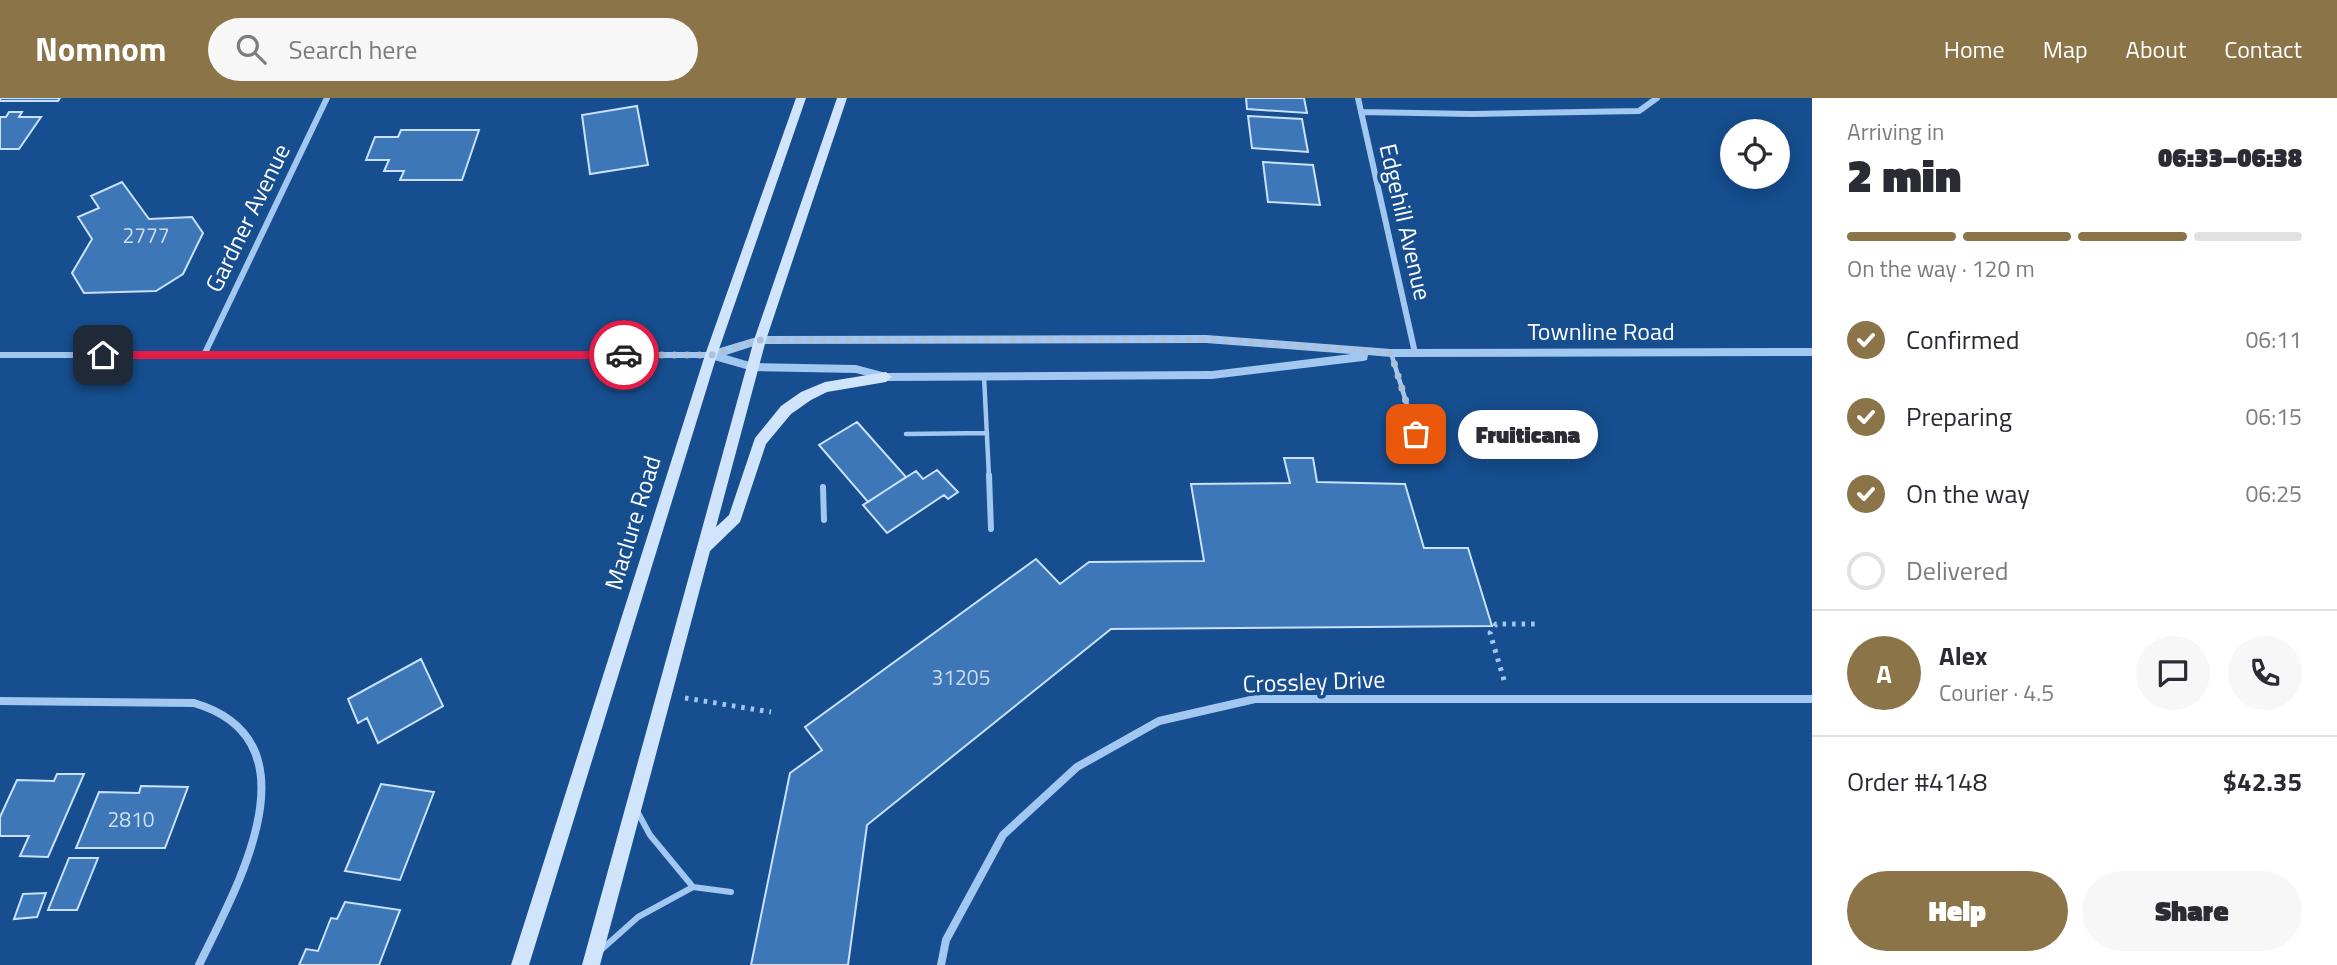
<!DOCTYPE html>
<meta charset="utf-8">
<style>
:root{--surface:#fff;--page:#f7f7f7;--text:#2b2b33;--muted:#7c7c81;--line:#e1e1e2;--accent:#8a7448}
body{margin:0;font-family:"Titillium Web",sans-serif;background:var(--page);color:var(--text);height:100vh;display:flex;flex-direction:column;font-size:26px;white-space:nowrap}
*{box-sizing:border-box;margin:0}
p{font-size:23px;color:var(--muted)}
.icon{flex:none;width:38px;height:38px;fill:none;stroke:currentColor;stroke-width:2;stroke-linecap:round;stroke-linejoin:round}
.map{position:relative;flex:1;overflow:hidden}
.drawer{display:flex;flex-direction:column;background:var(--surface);width:525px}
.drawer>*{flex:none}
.tools{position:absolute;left:1720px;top:21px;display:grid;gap:14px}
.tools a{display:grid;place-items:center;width:70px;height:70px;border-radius:50%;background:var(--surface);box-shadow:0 4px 18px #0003;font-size:35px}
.pin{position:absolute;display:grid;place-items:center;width:60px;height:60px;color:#fff;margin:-30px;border-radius:14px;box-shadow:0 4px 10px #0006}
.courier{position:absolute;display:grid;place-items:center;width:70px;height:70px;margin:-35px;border:5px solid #e11d48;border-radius:50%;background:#fff;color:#222;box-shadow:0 2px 9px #0007}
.bubble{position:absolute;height:49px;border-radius:24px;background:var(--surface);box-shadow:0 4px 18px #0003;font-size:23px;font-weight:800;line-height:49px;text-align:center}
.overview em{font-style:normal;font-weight:800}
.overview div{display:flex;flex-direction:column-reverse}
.overview{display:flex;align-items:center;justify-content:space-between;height:119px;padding:0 35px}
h1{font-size:46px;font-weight:800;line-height:52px}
.bar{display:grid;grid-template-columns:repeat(4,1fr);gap:10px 7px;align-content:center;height:84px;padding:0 35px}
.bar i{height:9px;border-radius:5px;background:var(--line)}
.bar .selected{background:var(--accent)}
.bar p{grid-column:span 4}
.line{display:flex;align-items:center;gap:18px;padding:0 35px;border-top:2px solid var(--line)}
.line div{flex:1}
.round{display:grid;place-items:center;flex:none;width:74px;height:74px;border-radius:37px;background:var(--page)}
ol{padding:0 35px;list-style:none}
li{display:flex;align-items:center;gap:21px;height:77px}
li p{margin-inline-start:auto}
li .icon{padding:7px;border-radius:50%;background:var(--accent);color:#fff;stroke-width:4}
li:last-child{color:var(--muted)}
li i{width:38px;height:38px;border:4px solid var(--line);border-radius:50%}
.action{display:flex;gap:14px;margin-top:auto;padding:14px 35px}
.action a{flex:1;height:80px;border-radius:42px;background:var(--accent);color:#fff;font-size:28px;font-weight:800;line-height:80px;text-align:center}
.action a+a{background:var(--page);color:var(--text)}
header{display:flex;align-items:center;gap:42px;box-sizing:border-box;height:98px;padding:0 35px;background:var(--accent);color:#fff}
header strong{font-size:33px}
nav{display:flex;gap:38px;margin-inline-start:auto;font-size:24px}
.search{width:490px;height:63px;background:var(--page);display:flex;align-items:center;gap:18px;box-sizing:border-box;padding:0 24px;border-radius:38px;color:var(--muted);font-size:26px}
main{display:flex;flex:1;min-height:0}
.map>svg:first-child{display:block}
</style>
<header>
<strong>Nomnom</strong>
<div class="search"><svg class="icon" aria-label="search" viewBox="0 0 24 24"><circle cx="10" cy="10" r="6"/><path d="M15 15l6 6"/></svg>Search here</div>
<nav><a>Home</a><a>Map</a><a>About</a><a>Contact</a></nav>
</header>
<main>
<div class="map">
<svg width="1812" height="867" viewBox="0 0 1812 867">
<rect width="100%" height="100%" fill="#164e8f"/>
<!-- building -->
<path fill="#3e77b8" stroke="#c9e1fb" stroke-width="2" d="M 0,0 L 60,0 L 58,3 L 0,3 Z
M 1246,0 L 1304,0 L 1307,15 L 1247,11 Z
M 637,8 L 648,67 L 590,76 L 582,17 Z
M 9,14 L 22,14 L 19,19 L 41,19 L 19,51 L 0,51 L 0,19 L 6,19 Z
M 1248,18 L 1302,21 L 1308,54 L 1252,50 Z
M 401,32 L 479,32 L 462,82 L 400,82 L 404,73 L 384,73 L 389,62 L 366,62 L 375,39 L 398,39 Z
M 1263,64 L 1313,67 L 1320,107 L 1268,104 Z
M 122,84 L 149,121 L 192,119 L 203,135 L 183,176 L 156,193 L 84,195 L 72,175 L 92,141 L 78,119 L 99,110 L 91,98 Z
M 857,324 L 906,379 L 868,404 L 819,347 Z
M 1284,360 L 1313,360 L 1317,384 L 1405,386 L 1424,450 L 1468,450 L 1492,528 L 1111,531 L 867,727 L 848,867 L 751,867 L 790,675 L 822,652 L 805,629 L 1036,461 L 1060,486 L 1089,464 L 1204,463 L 1191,386 L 1290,385 Z
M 937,372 L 958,394 L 948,401 L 944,397 L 887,435 L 863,407 L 916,373 L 923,381 Z
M 421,561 L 443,608 L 378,645 L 367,620 L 358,625 L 348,601 Z
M 57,676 L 84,676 L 48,759 L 20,758 L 29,738 L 0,738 L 0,719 L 17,682 L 54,683 Z
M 381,686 L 434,694 L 400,782 L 345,773 Z
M 141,688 L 188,689 L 165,750 L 76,750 L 99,694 L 139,695 Z
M 69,760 L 98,760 L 77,812 L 48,812 Z
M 46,795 L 37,819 L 14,821 L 23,796 Z
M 345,804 L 400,812 L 379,867 L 299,867 L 306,851 L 318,853 L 331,820 L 337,821 Z"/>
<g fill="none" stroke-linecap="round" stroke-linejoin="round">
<!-- path -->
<path stroke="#a2c7f0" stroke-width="5" stroke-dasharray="3.5 6" stroke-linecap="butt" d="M 1504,582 L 1490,535 L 1496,526 L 1540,526
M 685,600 L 771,614"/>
<!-- service-far1 -->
<path stroke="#a2c7f0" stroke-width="4.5" d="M 1391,255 L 1416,336
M 984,278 L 989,379
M 906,336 L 987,335"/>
<!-- service -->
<path stroke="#a2c7f0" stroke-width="6" d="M 989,377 L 991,431
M 823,389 L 824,422
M 637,713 L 650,737 L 693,789
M 601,852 L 638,819 L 693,789 L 731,794"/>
<!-- minor-far1 -->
<path stroke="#a2c7f0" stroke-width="6" d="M 1358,0 L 1415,255
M 1361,14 L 1472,16 L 1639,13 L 1657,0
M 0,257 L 711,257
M 204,257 L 327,0"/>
<!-- minor -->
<path stroke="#a2c7f0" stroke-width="8" d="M 0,603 L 194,605 C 322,643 235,792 199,867
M 941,867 L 946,842 L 1003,737 L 1077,669 L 1159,623 L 1255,601 L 1812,601"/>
<!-- tertiary -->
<path fill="#a2c7f0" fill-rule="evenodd" d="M 1206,237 L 1391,251 L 1812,250 L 1812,258 L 1391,259 L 1368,257 L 1367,262 L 1363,263 L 1212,281 L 886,283 L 856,275 L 753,273 L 707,260 L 706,257 L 707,254 L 760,238 ZM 1206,245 L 1351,256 L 1212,273 L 886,275 L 856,267 L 753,265 L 726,257 L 760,246 Z"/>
<!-- secondary -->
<path fill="#d0e4fb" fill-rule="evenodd" d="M 796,0 L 806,0 L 717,257 L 529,867 L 511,867 L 705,257 Z
M 837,0 L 847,0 L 766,242 L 716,429 L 729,417 L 755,340 L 781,308 L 801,294 L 825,284 L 886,274 L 892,279 L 886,284 L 827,294 L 811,302 L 791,316 L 766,346 L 740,424 L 710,453 L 600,867 L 582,867 L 754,242 Z"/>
</g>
<!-- route -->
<path fill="#e11d48" d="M 103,253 L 624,253 L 629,257 L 624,261 L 103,261 L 97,257 Z"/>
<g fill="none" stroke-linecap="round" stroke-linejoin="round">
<!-- done -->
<path stroke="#adc1d8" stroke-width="7" stroke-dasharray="0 12.6" d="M 624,257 L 711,257 L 760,242 L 1206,241 L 1391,255 L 1416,336"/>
</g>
<g text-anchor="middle" stroke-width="7" stroke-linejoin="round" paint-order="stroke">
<!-- number labels -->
<g font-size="21" fill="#cfdded">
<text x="146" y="145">2777</text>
<text x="961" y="587">31205</text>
<text x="131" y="729">2810</text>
</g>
<!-- street labels -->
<g font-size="24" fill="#fff" stroke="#164e8f">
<text transform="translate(248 120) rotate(-64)" y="8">Gardner Avenue</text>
<text transform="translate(1405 124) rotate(77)" y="8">Edgehill Avenue</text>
<text x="1601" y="242">Townline Road</text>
<text transform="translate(633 425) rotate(-73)" y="8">Maclure Road</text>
<text transform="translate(1314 584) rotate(-2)" y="8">Crossley Drive</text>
</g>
</g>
</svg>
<div class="tools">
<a><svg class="icon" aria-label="locate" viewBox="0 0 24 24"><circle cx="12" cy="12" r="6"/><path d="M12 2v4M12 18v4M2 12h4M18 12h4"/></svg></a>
</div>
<div class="pin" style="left:1416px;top:336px;background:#ea580c"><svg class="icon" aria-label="bag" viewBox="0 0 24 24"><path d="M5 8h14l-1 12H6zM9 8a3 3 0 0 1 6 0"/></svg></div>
<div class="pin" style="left:103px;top:257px;background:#1f2937"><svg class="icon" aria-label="home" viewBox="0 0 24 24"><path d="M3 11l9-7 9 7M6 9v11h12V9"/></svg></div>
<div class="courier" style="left:624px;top:257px"><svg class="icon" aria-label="car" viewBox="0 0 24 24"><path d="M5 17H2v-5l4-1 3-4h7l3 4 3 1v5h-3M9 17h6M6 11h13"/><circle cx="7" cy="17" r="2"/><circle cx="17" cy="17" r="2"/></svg></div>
<div class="bubble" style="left:1458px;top:312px;width:140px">Fruiticana</div>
</div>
<section class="drawer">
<div class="overview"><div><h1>2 min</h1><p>Arriving in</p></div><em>06:33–06:38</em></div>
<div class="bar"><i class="selected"></i><i class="selected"></i><i class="selected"></i><i></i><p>On the way · 120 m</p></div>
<ol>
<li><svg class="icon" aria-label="check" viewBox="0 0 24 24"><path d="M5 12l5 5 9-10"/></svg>Confirmed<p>06:11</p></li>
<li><svg class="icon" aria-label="check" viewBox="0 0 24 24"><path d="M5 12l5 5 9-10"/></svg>Preparing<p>06:15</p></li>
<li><svg class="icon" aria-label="check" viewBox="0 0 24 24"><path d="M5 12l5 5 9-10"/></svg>On the way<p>06:25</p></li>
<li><i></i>Delivered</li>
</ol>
<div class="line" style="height:126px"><b class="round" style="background:var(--accent);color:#fff">A</b><div><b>Alex</b><p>Courier · 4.5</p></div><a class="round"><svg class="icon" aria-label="chat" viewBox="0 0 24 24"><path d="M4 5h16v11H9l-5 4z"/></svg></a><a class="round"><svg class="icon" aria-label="phone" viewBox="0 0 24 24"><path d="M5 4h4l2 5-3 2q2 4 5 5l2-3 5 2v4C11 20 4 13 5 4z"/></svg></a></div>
<div class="line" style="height:91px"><div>Order #4148</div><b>$42.35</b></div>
<div class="action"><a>Help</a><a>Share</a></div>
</section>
</main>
